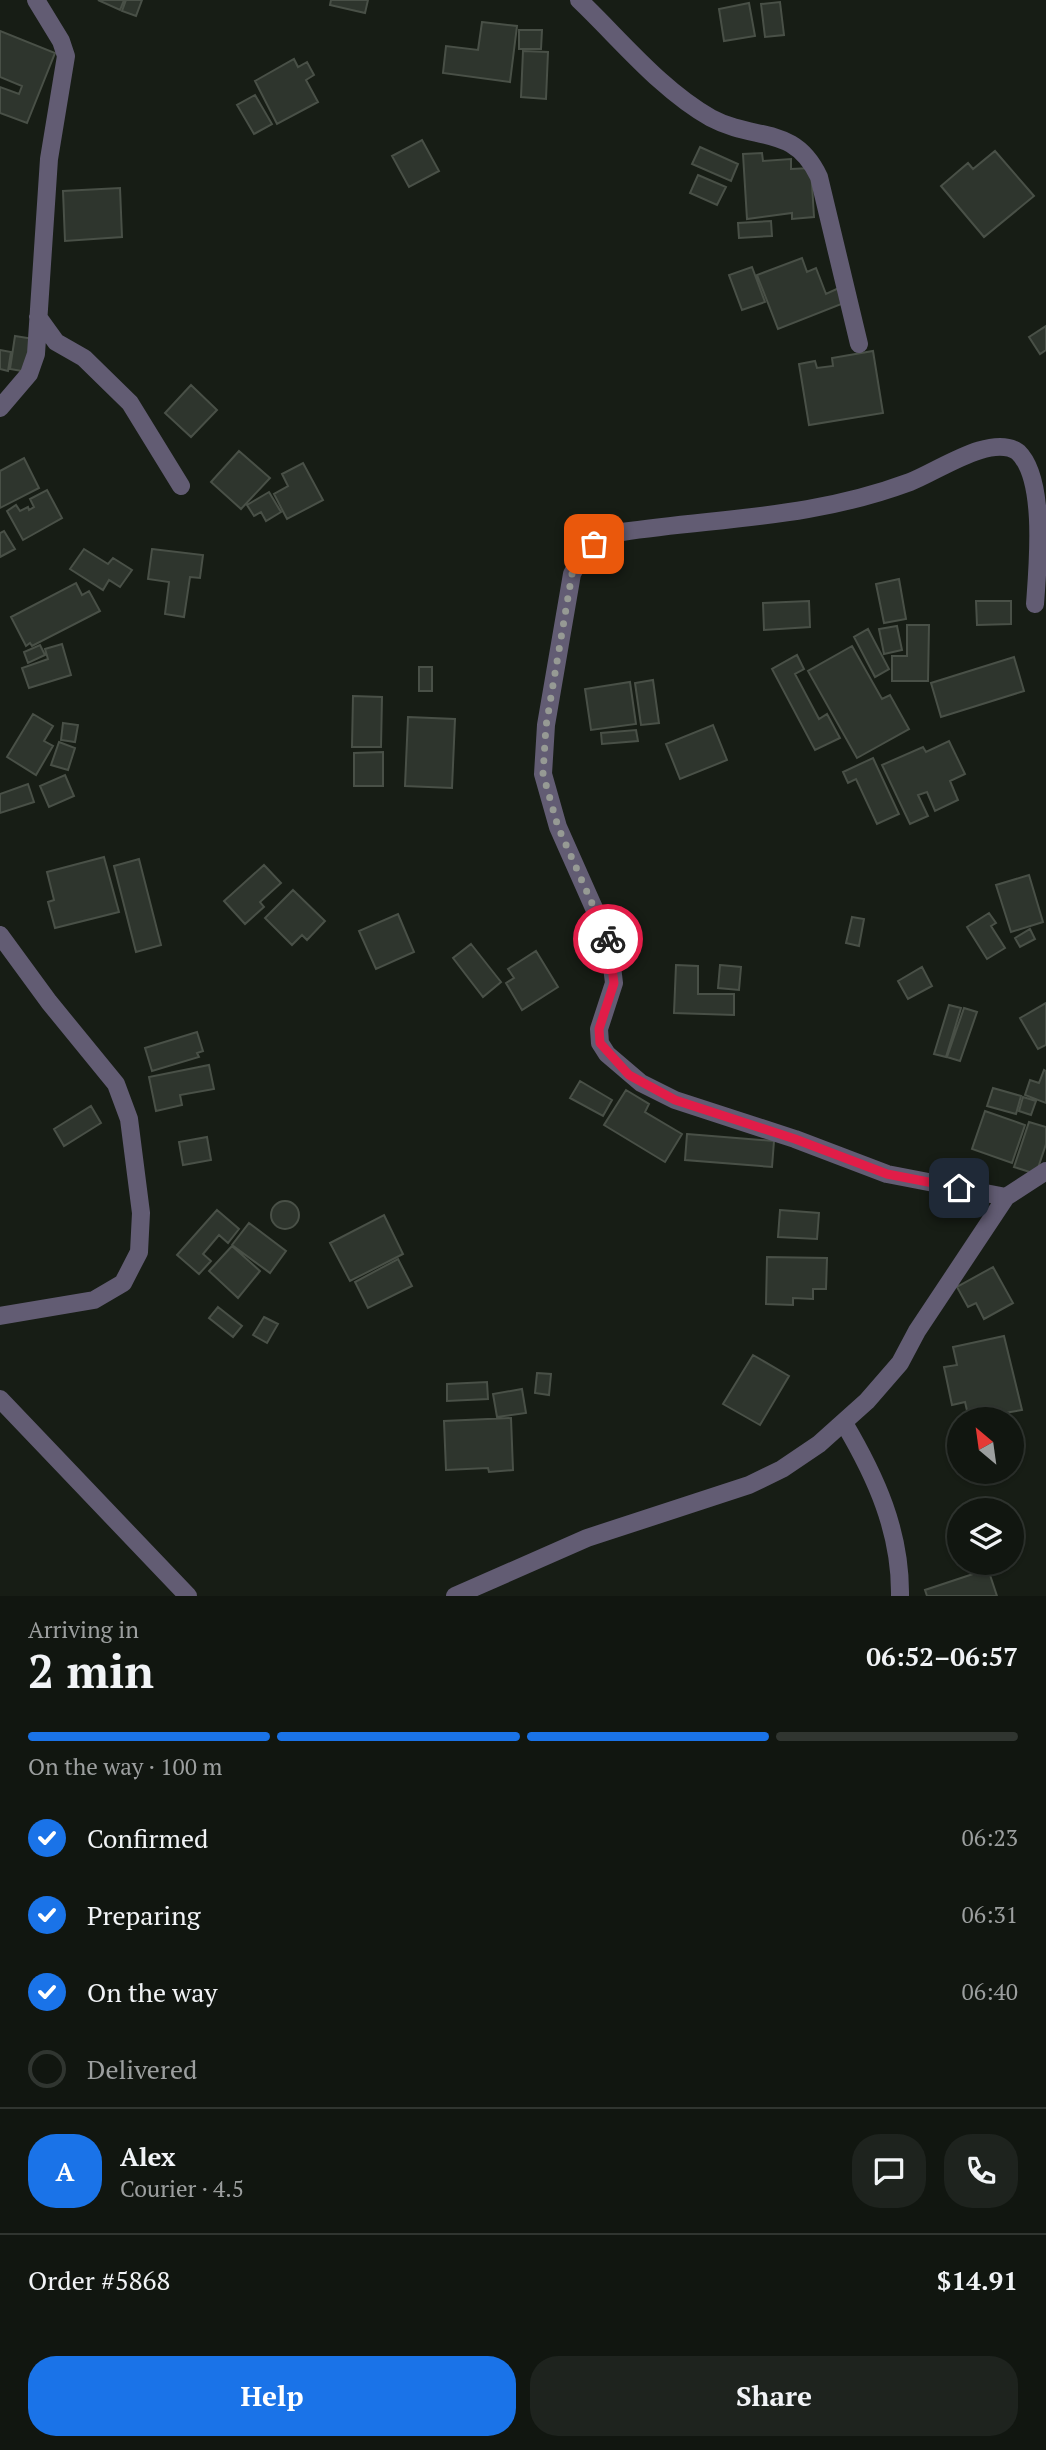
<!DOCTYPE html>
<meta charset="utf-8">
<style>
:root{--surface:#111610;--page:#1e231e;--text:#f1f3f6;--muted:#9c9f9f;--line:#303530;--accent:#1a73e8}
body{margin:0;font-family:"PT Serif",serif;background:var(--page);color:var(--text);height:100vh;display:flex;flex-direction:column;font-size:26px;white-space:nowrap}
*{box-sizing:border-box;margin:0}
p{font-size:23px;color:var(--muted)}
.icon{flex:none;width:38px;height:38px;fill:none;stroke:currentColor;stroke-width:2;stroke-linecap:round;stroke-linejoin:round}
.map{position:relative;height:1596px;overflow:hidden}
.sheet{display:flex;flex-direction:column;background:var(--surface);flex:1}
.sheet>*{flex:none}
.needle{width:46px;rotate:331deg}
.buttons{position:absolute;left:947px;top:1407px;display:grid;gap:14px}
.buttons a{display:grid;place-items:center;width:77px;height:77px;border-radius:50%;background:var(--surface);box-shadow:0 2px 5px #0004,0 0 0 2px var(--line);font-size:35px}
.pin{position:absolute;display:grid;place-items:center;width:60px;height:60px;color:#fff;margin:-30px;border-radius:14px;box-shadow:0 4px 10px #0006}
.courier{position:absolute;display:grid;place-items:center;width:70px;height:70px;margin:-35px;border:5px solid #e11d48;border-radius:50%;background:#fff;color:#222;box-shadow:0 2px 9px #0007}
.headline em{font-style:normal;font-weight:700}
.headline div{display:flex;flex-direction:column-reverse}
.headline{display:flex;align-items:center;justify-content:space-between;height:119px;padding:0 28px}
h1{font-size:46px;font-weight:700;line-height:52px}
.bar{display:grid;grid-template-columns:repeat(4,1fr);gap:10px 7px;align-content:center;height:84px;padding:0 28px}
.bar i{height:9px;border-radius:5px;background:var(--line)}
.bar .on{background:var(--accent)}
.bar p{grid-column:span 4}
.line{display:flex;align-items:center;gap:18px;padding:0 28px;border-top:2px solid var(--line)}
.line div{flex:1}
.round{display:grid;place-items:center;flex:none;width:74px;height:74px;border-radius:28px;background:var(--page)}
ol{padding:0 28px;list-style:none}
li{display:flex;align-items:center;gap:21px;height:77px}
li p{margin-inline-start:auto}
li .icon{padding:7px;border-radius:50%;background:var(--accent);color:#fff;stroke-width:4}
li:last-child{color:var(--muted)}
li i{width:38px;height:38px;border:4px solid var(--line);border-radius:50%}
.button{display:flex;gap:14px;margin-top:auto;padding:14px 28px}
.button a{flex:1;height:80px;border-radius:28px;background:var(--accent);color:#fff;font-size:28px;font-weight:700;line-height:80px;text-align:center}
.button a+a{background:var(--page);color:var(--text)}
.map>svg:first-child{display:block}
</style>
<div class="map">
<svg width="1046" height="1596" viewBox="0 0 1046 1596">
<rect width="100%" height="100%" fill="#171d15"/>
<!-- building -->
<path fill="#2e352d" stroke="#495047" stroke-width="2" d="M 98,0 L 124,0 L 120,10 Z
M 126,0 L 142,0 L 136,16 L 122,11 Z
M 331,0 L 368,0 L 365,13 L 330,5 Z
M 780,2 L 784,35 L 765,37 L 761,4 Z
M 749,3 L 755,36 L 724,41 L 719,9 Z
M 482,22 L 517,26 L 510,82 L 443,73 L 446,46 L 478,50 Z
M 519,30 L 542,30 L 541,49 L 519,49 Z
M 0,31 L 55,53 L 27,123 L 0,113 L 0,87 L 19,94 L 22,86 L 0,77 Z
M 523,51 L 548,52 L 546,99 L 521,97 Z
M 294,59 L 298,67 L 307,62 L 314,75 L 306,80 L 318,102 L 277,124 L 255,81 Z
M 255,95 L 272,124 L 254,134 L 237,105 Z
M 422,140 L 439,171 L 409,187 L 392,156 Z
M 700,147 L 738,164 L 731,181 L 692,164 Z
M 995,151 L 1034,196 L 984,237 L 941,186 L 968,163 L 973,169 Z
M 762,153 L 763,161 L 791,159 L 791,169 L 811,168 L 814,217 L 792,219 L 792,213 L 747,219 L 743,154 Z
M 698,175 L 726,187 L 717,205 L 690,193 Z
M 120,188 L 122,237 L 65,241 L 63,191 Z
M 771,221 L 772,236 L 739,238 L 738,223 Z
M 802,258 L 807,272 L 816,268 L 826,294 L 839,288 L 844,303 L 778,329 L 757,275 Z
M 752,267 L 765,302 L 742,310 L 729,275 Z
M 1046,326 L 1046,350 L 1040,354 L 1029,337 Z
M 15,336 L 34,339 L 28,372 L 10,369 Z
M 0,350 L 11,352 L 8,371 L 0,369 Z
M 873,351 L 883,413 L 809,425 L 799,364 L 815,361 L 817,368 L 833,366 L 832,358 Z
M 191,385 L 217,410 L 191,437 L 165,413 Z
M 239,451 L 270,478 L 241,509 L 211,482 Z
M 24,458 L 39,488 L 0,508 L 0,471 Z
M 303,463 L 323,500 L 287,519 L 274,494 L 288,486 L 282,474 Z
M 47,490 L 62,518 L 23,540 L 7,511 L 16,505 L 20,511 L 28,507 L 29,510 L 34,507 L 30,499 Z
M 269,492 L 281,512 L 266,521 L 261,512 L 254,516 L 247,505 Z
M 4,531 L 15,549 L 0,557 L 0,533 Z
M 84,549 L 108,564 L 113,558 L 132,570 L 120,587 L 109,580 L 103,590 L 70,569 Z
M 152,549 L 203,555 L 200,578 L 190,577 L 184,617 L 165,614 L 169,582 L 148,579 Z
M 899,579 L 906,619 L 884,623 L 876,584 Z
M 76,583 L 82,595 L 89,591 L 100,611 L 32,646 L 30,643 L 26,646 L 11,617 Z
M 809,601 L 810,627 L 764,630 L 763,603 Z
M 976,601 L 1011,601 L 1011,624 L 977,625 Z
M 907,625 L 929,625 L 928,681 L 892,681 L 892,656 L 907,656 Z
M 897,626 L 902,650 L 884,654 L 879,629 Z
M 868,629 L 889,669 L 875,677 L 854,637 Z
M 62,644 L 71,675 L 29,688 L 22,668 L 48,659 L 45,649 Z
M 40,645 L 45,655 L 28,663 L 24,652 Z
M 852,646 L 882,699 L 890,695 L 909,729 L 857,758 L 808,671 Z
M 797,655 L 804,669 L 795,674 L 819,719 L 827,714 L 840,738 L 815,750 L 772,669 Z
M 1014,657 L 1024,691 L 941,717 L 931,683 Z
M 419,667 L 432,667 L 432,691 L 419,691 Z
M 653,680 L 659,723 L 641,725 L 635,683 Z
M 630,682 L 636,724 L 591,730 L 585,689 Z
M 353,696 L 382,697 L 381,747 L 352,747 Z
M 33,714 L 53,726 L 44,741 L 53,746 L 36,775 L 7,757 Z
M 408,717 L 455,719 L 452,788 L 405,786 Z
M 63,723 L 78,725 L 75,742 L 61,740 Z
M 713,725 L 727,760 L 680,779 L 666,744 Z
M 636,730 L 638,741 L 602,744 L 601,733 Z
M 949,741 L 965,774 L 950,781 L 958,800 L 935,811 L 927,792 L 918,795 L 928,816 L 910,824 L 882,765 L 923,747 L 926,752 Z
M 59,742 L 75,748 L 68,770 L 51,765 Z
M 383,752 L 383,786 L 354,786 L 354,753 Z
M 873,758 L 899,814 L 877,824 L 856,779 L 848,783 L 843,772 Z
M 65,775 L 74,796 L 49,807 L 40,786 Z
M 28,784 L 34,802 L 0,813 L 0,794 Z
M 104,857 L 119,912 L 55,928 L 48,902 L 54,900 L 47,872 Z
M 139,859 L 161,945 L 136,952 L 114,866 Z
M 264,865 L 281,883 L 260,902 L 264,907 L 245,924 L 224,901 Z
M 1029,875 L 1043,922 L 1011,932 L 996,885 Z
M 293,890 L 325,921 L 307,940 L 302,935 L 292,945 L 265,918 Z
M 989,913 L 996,923 L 991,926 L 1005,948 L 987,959 L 967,927 Z
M 398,914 L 414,952 L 376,969 L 359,931 Z
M 852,917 L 864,919 L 859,946 L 846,943 Z
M 1030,929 L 1035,939 L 1020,947 L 1015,938 Z
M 471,944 L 501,982 L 483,997 L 453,958 Z
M 536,951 L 558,987 L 522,1010 L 506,983 L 514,978 L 508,969 Z
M 676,965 L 698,966 L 698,994 L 734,994 L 734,1015 L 674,1013 Z
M 720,965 L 741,967 L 739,990 L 718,988 Z
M 922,967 L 932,986 L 908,999 L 898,981 Z
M 1046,1003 L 1046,1045 L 1038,1049 L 1020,1018 Z
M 949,1005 L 961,1008 L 946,1057 L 934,1054 Z
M 964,1008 L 977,1012 L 960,1061 L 947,1057 Z
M 197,1032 L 203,1051 L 197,1053 L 199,1057 L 152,1071 L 145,1048 Z
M 209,1065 L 214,1089 L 180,1095 L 182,1105 L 156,1111 L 149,1077 Z
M 1044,1070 L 1046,1071 L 1046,1103 L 1025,1095 L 1030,1080 L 1039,1083 Z
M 580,1081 L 612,1100 L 603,1116 L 570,1098 Z
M 993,1088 L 1021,1096 L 1016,1114 L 987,1106 Z
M 626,1090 L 649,1104 L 645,1112 L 682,1134 L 665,1162 L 604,1125 Z
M 1023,1097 L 1036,1101 L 1031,1115 L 1019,1111 Z
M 91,1106 L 101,1123 L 64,1146 L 54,1129 Z
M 985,1111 L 1025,1125 L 1012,1163 L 972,1149 Z
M 1029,1122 L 1046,1127 L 1046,1144 L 1036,1174 L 1014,1167 Z
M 687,1134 L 774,1141 L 772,1167 L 685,1160 Z
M 207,1137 L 211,1160 L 183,1165 L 179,1142 Z
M271 1215a14 14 0 1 1 28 0a14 14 0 1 1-28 0Z
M 217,1210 L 239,1229 L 228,1243 L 219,1235 L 203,1254 L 211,1261 L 199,1274 L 177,1255 Z
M 780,1210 L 819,1213 L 817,1239 L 778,1237 Z
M 384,1215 L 403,1254 L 350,1281 L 330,1243 Z
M 249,1223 L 286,1251 L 270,1273 L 232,1245 Z
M 232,1246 L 260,1271 L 238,1298 L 209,1271 Z
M 767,1257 L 827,1258 L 826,1289 L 813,1289 L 813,1299 L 793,1298 L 793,1305 L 766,1304 Z
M 398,1259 L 412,1286 L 368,1308 L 355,1282 Z
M 993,1267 L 1013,1303 L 984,1319 L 976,1303 L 968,1307 L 957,1287 Z
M 218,1307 L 242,1326 L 233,1337 L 209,1318 Z
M 264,1317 L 278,1324 L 267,1343 L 253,1335 Z
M 1004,1336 L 1022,1410 L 969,1419 L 965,1402 L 952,1405 L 944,1367 L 957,1365 L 953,1347 Z
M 753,1355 L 789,1376 L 760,1425 L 723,1404 Z
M 537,1373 L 551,1374 L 549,1395 L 535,1393 Z
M 487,1382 L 488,1399 L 447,1401 L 447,1384 Z
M 522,1389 L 526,1413 L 497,1417 L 493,1394 Z
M 511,1418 L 513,1470 L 489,1472 L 488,1468 L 446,1470 L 444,1421 Z
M 988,1569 L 997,1596 L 927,1596 L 925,1590 Z"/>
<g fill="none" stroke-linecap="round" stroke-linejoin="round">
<!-- minor -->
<path stroke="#625c73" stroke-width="18" d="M 579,0 C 620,39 661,90 711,118 C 756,142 794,124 819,177 L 859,344
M 38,317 L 56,342 L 84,358 L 130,403 L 181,486
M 0,408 L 29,374 L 36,354 L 49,159 L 66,56 L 61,41 L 36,0
M 0,935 L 49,1002 L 116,1084 L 129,1119 L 141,1213 L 139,1252 L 123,1283 L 94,1300 L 0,1316
M 1006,1197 L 887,1174 L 795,1139 L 675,1100 L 641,1083 L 607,1054 L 600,1043 L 599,1029 L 614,983 L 609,942 L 558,827 L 543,774 L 546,725 L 572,574 C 584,550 597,540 622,532 C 724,517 810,519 910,482 C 937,472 991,433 1018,452 C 1046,479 1038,563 1035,604
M 0,1399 L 188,1596
M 844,1423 C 876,1477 901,1532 900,1596
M 455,1596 L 587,1538 L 749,1485 L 782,1469 L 819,1444 L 867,1401 L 900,1363 L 917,1331 L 1006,1197 L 1046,1171"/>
</g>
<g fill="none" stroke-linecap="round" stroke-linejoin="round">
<!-- done -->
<path stroke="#969a94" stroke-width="7" stroke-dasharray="0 12.6" d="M 594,544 L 586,550 L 572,574 L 546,726 L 543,774 L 558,827 L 608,939"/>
<!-- route -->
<path stroke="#e11d48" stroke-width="9" d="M 608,939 L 614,983 L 599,1029 L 600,1043 L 629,1075 L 675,1100 L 795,1139 L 887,1174 L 959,1188"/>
</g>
</svg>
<div class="buttons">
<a><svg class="needle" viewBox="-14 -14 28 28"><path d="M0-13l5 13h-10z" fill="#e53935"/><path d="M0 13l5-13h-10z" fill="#9c9f9f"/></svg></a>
<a><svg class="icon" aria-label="layers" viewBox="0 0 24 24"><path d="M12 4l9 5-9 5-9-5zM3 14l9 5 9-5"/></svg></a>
</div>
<div class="pin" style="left:594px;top:544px;background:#ea580c"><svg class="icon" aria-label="bag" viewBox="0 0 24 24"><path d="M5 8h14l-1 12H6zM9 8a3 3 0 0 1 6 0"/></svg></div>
<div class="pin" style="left:959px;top:1188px;background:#1f2937"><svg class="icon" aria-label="home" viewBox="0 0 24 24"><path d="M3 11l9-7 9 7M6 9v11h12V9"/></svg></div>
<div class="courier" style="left:608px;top:939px"><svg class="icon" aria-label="bike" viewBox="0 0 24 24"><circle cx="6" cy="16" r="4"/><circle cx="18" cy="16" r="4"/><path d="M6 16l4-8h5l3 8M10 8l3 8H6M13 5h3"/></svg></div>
</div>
<section class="sheet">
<div class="headline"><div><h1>2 min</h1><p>Arriving in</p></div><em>06:52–06:57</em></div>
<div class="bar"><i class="on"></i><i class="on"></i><i class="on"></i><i></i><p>On the way · 100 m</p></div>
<ol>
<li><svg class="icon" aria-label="check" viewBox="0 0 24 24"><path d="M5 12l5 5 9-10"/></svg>Confirmed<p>06:23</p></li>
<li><svg class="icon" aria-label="check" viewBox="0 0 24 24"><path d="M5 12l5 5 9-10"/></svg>Preparing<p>06:31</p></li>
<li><svg class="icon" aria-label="check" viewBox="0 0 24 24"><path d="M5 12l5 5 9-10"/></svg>On the way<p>06:40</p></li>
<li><i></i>Delivered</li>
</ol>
<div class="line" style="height:126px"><b class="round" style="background:var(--accent);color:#fff">A</b><div><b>Alex</b><p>Courier · 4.5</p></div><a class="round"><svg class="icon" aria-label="chat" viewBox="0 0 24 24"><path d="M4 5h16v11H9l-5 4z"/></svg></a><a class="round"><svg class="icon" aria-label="phone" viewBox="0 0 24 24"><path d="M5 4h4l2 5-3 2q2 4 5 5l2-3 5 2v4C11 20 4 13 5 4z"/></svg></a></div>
<div class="line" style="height:91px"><div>Order #5868</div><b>$14.91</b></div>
<div class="button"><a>Help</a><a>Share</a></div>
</section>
